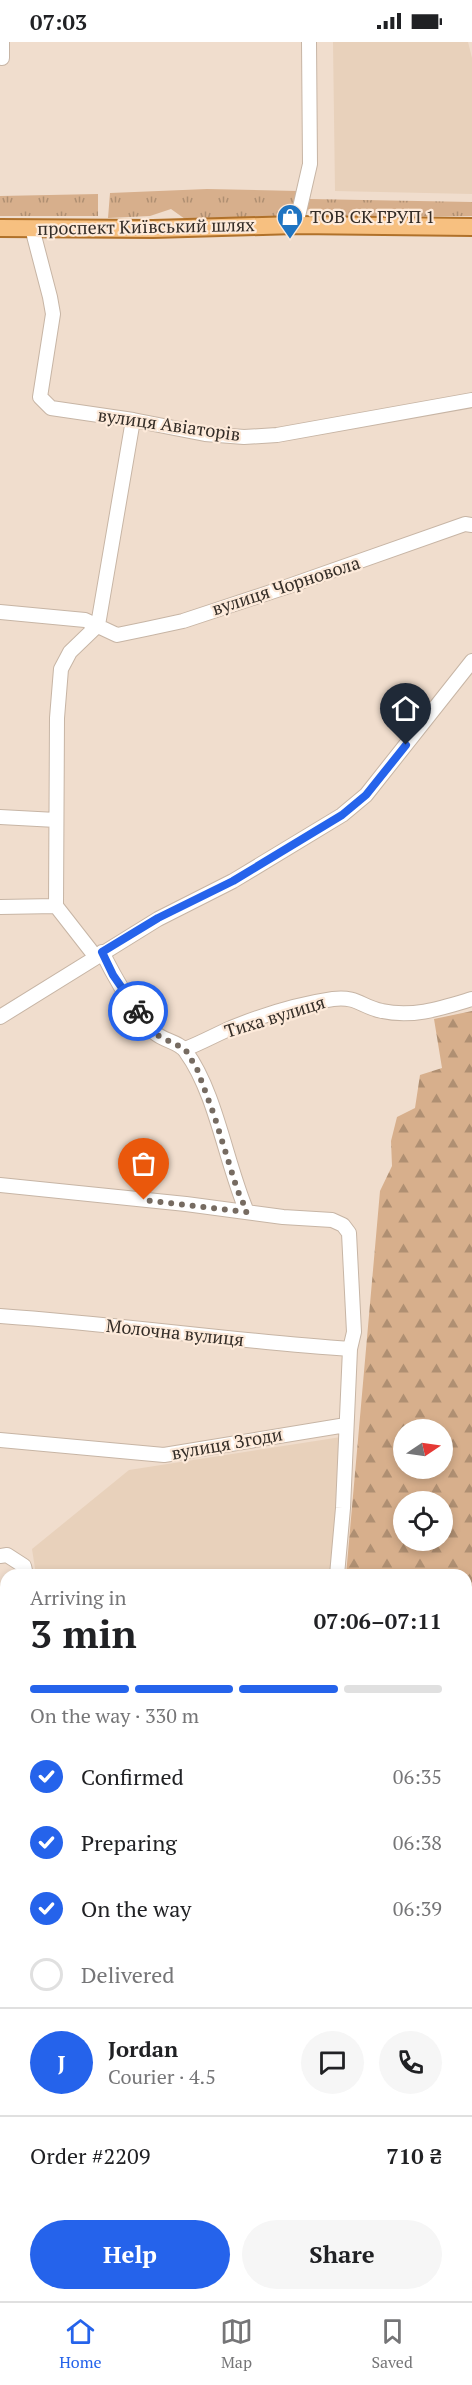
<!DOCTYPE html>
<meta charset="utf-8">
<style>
:root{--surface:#fff;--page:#f6f6f6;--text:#202124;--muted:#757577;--line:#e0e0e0;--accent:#2563eb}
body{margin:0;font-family:"PT Serif",serif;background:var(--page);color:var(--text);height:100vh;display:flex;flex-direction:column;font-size:22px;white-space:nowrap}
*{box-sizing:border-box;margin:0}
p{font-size:20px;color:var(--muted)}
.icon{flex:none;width:33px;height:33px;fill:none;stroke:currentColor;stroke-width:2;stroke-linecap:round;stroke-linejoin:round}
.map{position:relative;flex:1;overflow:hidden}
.panel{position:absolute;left:0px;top:1527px;width:472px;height:732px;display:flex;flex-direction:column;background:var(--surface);border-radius:18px 18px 0 0;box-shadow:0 3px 9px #0003}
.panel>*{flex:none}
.needle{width:39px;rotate:77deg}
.controls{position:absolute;left:393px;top:1377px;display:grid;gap:12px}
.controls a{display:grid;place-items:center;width:60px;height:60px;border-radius:50%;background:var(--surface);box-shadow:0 3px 9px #0003;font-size:30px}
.pin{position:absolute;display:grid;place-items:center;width:51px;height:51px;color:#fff;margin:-62px -26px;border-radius:50% 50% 50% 0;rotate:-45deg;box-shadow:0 0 6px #0007}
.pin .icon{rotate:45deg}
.courier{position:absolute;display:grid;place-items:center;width:60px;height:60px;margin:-30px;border:4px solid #2563eb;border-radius:50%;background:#fff;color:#222;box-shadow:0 2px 8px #0007}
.head em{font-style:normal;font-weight:700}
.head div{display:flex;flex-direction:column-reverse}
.head{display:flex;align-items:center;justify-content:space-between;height:102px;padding:0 30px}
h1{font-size:39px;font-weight:700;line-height:45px}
.bar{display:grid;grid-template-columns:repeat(4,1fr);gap:9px 6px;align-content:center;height:72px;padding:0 30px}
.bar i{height:8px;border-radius:4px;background:var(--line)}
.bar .current{background:var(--accent)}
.bar p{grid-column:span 4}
.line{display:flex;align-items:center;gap:15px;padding:0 30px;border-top:2px solid var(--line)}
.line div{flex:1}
.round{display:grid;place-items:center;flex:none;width:63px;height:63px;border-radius:32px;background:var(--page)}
ol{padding:0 30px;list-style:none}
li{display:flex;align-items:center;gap:18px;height:66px}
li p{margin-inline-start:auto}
li .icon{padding:6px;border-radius:50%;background:var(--accent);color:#fff;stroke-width:4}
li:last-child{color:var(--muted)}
li i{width:33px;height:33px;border:3px solid var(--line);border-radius:50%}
.button{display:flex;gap:12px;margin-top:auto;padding:12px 30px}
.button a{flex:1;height:69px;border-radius:36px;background:var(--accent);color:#fff;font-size:24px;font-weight:700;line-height:69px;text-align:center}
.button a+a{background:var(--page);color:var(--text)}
.status{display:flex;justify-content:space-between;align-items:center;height:42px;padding:0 30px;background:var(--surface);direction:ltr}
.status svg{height:16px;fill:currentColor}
.tab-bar{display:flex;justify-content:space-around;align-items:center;height:84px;border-top:2px solid var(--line);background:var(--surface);font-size:16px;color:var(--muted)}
.tab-bar a{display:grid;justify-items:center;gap:3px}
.tab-bar .current{color:var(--accent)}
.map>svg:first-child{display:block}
</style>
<div class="status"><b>07:03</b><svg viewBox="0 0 49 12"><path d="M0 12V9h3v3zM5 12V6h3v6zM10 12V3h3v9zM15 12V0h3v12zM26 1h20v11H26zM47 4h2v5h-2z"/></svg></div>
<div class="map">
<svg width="472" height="2259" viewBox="0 0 472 2259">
<defs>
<pattern id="grass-tufts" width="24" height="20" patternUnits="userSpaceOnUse" patternTransform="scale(1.5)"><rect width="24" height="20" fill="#d7af8c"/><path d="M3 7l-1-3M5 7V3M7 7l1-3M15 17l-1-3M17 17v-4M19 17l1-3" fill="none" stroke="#af8f72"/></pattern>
<pattern id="forest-firs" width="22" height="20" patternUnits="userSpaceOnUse" patternTransform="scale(1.5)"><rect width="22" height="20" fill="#d7af8c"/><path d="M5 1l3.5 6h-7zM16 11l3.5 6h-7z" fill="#af8f72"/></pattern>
</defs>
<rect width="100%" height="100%" fill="#f0ddcd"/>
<!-- built -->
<path fill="#e8d1bb" d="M 333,0 L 468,0 L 472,16 L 472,152 L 335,149 Z
M 341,1395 L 331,1533 L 36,1533 L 32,1507 L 129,1428 Z"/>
<!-- grass -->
<path fill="url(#grass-tufts)" d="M 207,147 L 298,149 L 293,170 L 284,177 L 185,177 L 171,167 L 150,174 L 108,176 L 110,151 Z
M 98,152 L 98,174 L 0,174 L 0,154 Z
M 310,157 L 472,160 L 472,174 L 310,174 L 307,167 Z"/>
<!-- forest -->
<path fill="url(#forest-firs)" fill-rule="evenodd" d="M 472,969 L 472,1802 L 467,1802 L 466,1533 L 346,1533 L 380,1149 L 392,1124 L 391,1099 L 397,1075 L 415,1066 L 420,1033 L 442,1026 L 434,977 ZM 404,1388 L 442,1388 L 442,1426 L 404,1426 ZM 404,1460 L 442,1460 L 442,1498 L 404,1498 Z
M 466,1813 L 472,1813 L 472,1929 L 467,1933 Z
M 0,1836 L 6,1836 L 6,2253 L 84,2253 L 77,2259 L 0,2259 Z"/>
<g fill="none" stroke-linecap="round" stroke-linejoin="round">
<!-- minor casing -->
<g stroke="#c7b5a5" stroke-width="16">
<path id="minor" d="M 2,16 L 2,0
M 296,183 L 310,122 L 309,0
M 32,186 L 50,255 L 53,272 L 40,355 L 51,366 L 133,378 L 205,392 L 244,395 L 277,393 L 472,358
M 0,570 L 85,578 L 117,593 L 146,587 L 183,579 L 286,545 L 465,482 L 472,483
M 0,775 L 56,778
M 0,865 L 56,864
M 102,910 C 116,938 133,969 155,991 C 164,999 180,1000 186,1010 C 216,1051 226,1121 247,1170
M 95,914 L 56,864 L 57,676 L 61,627 L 70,610 L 98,583 L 133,378
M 0,975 L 158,877 L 233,839 L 342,773 L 366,753 L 472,619
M 185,1007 C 201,1001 215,993 231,986 C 263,973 299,962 333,957 C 358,954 361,965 382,969 C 413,976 442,966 472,957
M 0,1143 L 186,1162 L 283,1175 L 332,1178 L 343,1183 L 349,1191 L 354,1290 L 350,1307 L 343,1466 L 337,1533
M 0,1274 C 117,1282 233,1299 350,1307
M 0,1398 L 164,1413 L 346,1383
M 0,1514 L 7,1513 L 24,1524 L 26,1533
M 0,1642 L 6,1641
M 466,1808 L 472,1808
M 0,1823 L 6,1824"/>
</g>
<!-- major casing -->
<g stroke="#b0712a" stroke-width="20">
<path id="major" d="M 0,186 L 153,187 L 296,183 L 472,185"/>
</g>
<!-- minor -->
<use href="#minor" stroke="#fff" stroke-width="14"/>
<!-- major -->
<use href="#major" stroke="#f7c080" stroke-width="16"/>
</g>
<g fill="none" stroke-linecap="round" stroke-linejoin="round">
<!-- done -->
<path stroke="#766b61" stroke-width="6" stroke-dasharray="0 10.8" d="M 138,969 L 157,993 L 185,1007 L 197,1027 L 214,1073 L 237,1147 L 247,1170 L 144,1158"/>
<!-- route -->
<path stroke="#2563eb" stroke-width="8" d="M 138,969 L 113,933 L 102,910 L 158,876 L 233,839 L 342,773 L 366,753 L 406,703"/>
</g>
<!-- icons -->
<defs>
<g id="shop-pin" transform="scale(1.35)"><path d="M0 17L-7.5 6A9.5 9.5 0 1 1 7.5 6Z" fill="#1e74c2" stroke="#fdeada"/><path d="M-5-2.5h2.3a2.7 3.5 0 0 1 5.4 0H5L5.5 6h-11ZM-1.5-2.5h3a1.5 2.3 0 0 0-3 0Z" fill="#fff"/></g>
</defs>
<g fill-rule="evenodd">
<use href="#shop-pin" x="290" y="175"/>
</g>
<g text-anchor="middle" stroke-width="4.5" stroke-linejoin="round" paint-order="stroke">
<!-- poi labels -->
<g font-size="18" fill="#342d27" stroke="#fdeada" text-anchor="start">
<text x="310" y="181">ТОВ СК ГРУП 1</text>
</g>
<!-- street labels -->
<g font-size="18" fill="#342d27" stroke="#fdeada">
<text transform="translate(146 185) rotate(-1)" y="6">проспект Київський шлях</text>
<text transform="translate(169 383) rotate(8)" y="6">вулиця Авіаторів</text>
<text transform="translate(286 544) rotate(-18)" y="6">вулиця Чорновола</text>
<text transform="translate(275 975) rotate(-17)" y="6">Тиха вулиця</text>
<text transform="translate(175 1291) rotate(6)" y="6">Молочна вулиця</text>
<text transform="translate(227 1402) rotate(-10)" y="6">вулиця Згоди</text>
</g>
</g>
</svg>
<div class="controls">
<a><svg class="needle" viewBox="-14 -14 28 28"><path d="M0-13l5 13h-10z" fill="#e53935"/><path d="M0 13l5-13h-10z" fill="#757577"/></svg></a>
<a><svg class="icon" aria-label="locate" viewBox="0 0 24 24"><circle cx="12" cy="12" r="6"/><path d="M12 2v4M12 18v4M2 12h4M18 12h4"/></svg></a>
</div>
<div class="pin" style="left:144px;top:1158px;background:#ea580c"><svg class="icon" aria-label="bag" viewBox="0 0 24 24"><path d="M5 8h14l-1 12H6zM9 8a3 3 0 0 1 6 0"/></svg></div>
<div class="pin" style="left:406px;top:703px;background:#1f2937"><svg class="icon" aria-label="home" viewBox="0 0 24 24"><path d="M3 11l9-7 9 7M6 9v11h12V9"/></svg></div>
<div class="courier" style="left:138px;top:969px"><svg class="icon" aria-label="bike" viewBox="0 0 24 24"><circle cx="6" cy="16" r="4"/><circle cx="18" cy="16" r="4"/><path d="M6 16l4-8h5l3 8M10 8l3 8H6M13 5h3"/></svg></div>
<section class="panel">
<div class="head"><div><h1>3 min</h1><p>Arriving in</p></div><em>07:06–07:11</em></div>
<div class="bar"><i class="current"></i><i class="current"></i><i class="current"></i><i></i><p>On the way · 330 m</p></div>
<ol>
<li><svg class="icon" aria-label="check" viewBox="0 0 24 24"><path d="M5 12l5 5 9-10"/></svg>Confirmed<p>06:35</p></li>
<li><svg class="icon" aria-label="check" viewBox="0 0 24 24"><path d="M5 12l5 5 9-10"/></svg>Preparing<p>06:38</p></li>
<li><svg class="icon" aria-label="check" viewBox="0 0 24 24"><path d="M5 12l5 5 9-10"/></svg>On the way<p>06:39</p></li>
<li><i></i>Delivered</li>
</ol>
<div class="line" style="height:108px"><b class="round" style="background:var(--accent);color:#fff">J</b><div><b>Jordan</b><p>Courier · 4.5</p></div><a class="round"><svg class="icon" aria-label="chat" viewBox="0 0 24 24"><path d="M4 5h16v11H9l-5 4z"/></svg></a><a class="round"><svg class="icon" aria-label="phone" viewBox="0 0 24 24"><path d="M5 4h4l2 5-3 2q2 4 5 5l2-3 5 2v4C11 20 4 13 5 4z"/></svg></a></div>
<div class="line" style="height:78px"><div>Order #2209</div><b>710 ₴</b></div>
<div class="button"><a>Help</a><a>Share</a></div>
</section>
</div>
<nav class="tab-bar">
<a class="current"><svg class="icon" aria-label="home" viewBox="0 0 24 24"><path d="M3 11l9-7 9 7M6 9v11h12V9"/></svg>Home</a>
<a><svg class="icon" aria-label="map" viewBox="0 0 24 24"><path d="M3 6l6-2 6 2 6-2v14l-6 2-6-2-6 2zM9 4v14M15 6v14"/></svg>Map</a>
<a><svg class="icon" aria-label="saved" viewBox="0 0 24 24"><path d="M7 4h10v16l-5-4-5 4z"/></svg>Saved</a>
</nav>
